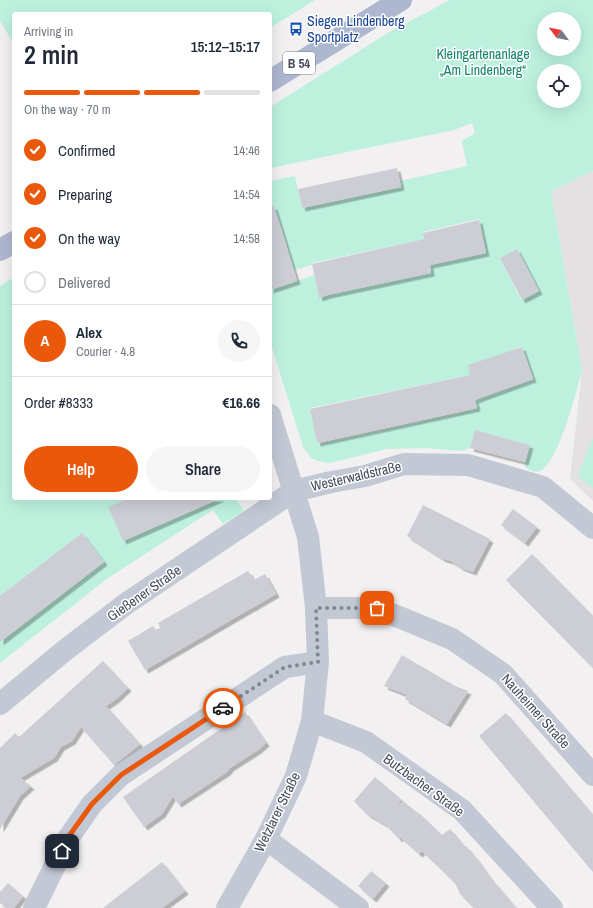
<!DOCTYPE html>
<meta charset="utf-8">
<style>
:root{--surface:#fff;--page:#f6f6f7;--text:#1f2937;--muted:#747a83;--line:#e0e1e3;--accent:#ea580c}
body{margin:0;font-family:"Archivo Narrow",sans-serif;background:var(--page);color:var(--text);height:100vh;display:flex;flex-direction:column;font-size:15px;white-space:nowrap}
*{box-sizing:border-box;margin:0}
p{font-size:13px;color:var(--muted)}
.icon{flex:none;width:22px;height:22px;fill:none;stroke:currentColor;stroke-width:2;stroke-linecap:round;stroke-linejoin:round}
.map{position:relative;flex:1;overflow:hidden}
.side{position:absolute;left:12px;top:12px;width:260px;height:488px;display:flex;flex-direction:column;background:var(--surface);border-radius:4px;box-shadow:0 4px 16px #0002}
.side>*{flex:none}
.needle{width:26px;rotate:302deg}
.controls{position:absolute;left:537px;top:12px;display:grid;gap:8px}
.controls a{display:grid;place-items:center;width:44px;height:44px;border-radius:50%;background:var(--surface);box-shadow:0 4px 16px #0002;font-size:20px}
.pin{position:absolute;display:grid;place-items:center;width:34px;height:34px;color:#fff;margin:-17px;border-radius:8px;box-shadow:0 2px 6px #0006}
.courier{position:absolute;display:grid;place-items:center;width:40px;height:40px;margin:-20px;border:3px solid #ea580c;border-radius:50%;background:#fff;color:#222;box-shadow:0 1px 5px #0007}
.overview em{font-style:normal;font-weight:600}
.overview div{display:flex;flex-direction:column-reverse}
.overview{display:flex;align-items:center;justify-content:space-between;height:68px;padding:0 12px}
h1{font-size:26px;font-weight:600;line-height:30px}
.bar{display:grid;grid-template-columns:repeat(4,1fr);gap:6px 4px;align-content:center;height:48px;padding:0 12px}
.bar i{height:5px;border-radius:3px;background:var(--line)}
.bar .current{background:var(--accent)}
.bar p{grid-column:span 4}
.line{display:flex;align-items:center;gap:10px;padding:0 12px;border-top:1px solid var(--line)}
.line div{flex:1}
.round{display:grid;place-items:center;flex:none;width:42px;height:42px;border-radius:21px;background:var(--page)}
ol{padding:0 12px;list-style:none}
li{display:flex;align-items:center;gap:12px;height:44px}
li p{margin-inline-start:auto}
li .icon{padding:4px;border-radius:50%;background:var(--accent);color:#fff;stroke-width:4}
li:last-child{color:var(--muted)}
li i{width:22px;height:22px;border:2px solid var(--line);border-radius:50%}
.action{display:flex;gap:8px;margin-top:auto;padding:8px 12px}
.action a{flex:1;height:46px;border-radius:24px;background:var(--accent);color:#fff;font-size:16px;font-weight:600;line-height:46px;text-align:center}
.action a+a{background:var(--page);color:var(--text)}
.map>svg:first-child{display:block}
</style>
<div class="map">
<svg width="593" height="908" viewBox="0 0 593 908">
<defs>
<filter id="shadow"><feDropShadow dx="3.5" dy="3.5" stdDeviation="0" flood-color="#0004"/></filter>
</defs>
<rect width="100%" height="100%" fill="#f2f0f0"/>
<!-- education -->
<path fill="#e3e1e2" d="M 593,171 L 593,501 L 570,479 L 582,370 L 551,191 Z"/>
<!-- green -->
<path fill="#bdf1de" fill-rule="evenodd" d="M 0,0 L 315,0 L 270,28 L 270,14 L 14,14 L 14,44 L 0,21 Z
M 450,0 L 593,0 L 593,171 L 551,191 L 582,370 C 578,388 557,466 540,471 C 535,473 530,470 525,467 L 525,462 L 530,445 L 475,430 L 470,448 L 463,451 L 425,448 L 387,449 L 330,463 L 317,461 L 311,458 L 303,447 L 270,341 L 270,290 L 314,275 L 319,298 L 319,296 L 431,273 L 430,265 L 486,253 L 479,219 L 423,232 L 424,239 L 312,263 L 312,265 L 294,270 L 281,226 L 270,229 L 270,181 L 295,176 L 302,208 L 401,187 L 400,181 L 467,166 L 462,141 L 475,133 L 472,123 L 454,130 L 270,168 L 270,107 L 391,31 ZM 544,19 L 574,19 L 574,49 L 544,49 ZM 544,71 L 574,71 L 574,101 L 544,101 ZM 517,249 L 539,291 L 521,300 L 500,258 ZM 521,346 L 534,380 L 532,380 L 475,400 L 477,410 L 476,409 L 317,444 L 310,408 L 470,375 Z
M 14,277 L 14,498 L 129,498 L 109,507 L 123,541 L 221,498 L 235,498 L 244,511 L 223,524 L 213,510 L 108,578 L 0,663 L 0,642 L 104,562 L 82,533 L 0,596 L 0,286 Z
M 593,438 L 593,489 L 578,475 Z"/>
<!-- building -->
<path fill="#cccdd5" filter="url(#shadow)" d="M 397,168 L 401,187 L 302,208 L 298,189 Z
M 274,206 L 297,281 L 270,290 L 270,207 Z
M 479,220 L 486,253 L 430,265 L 431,273 L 328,295 L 319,298 L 312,264 L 424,239 L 423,233 Z
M 517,249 L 539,291 L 522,300 L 500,258 Z
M 522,347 L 533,379 L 475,400 L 477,408 L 317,443 L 310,409 L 470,375 L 468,365 Z
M 475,430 L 530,445 L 525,462 L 470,448 Z
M 129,498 L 221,498 L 123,541 L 108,507 Z
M 423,505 L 490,539 L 473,572 L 462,568 L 451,561 L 443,559 L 407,536 Z
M 513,509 L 537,527 L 525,543 L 501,525 Z
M 82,533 L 104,562 L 0,642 L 0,596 Z
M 532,554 L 593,616 L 593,668 L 506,580 Z
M 248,571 L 254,580 L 265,574 L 276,594 L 145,670 L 128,641 L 153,626 L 156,630 L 160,628 L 158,623 Z
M 402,655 L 455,686 L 468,691 L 447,724 L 405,699 L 407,695 L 384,686 Z
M 103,661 L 128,688 L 115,700 L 106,706 L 140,744 L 123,758 L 114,765 L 81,727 L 72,741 L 61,747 L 54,758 L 20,778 L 31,786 L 20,796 L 0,829 L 0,748 L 15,733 L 19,737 Z
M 245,712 L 266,743 L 258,750 L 230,768 L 227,772 L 178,804 L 173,796 L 162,814 L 144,827 L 123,797 Z
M 506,713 L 593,815 L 593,872 L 479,736 Z
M 375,777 L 401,799 L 397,807 L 403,801 L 419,814 L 419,813 L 442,835 L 450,829 L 465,847 L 466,846 L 476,858 L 494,883 L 495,883 L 516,908 L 474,908 L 460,894 L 456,885 L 451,879 L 422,851 L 419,854 L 400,837 L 399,839 L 386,825 L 367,814 L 354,801 Z
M 162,862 L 185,891 L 162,908 L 103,908 Z
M 371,871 L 386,883 L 373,899 L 358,886 Z
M 8,883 L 23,896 L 14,908 L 7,908 L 0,903 L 0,892 Z"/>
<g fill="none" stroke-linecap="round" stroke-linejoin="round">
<!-- minor -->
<path stroke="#c3c8d5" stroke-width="22" d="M 316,608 L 377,608 L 452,639 L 503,674 L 593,775
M 0,704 L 64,651 L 127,603 L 294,491 L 331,482 L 365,476 L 404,464 L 468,465 L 543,487 L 593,528
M 312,721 L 366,742 L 462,810 L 552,908
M 266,839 L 358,908
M 34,908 L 69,837 L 92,804 L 121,775 L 285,667 L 318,662
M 227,908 L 266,839 L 296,776 L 312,721 L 318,662 L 316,608 L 308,537 L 270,415"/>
<!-- major -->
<path stroke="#aeb7d0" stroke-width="22" d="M 270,81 L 401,0
M 0,250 L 14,242"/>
</g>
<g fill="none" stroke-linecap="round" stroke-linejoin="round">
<!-- done -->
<path stroke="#838691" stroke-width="4" stroke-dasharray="0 7.2" d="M 223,708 L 285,667 L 318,662 L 316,608 L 377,608"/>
<!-- route -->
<path stroke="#ea580c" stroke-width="5" d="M 62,851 L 69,836 L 92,804 L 121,775 L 223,708"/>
</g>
<!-- icons -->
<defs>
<g id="bus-bare" transform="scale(1.08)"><path d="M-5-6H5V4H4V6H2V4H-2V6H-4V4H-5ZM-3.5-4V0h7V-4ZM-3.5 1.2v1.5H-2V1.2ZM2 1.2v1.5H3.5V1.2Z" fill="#1a4fb4" stroke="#fff" stroke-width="2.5" paint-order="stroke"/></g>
</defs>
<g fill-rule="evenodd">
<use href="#bus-bare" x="296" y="29"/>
</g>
<g text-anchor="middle" stroke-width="3" stroke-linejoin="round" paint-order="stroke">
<!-- shield labels -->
<rect fill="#fff" stroke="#7e828e" stroke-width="1" x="283" y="52" width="32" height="22" rx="3"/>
<g font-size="13" font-weight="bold" fill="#474d5e">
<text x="299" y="68">B 54</text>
</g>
<!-- transit labels -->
<g font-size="14" fill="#164399" stroke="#fff" text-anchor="start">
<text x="307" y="26">Siegen Lindenberg<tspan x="307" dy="16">Sportplatz</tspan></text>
</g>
<!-- park labels -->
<g font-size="14" fill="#138468" stroke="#fff">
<text x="483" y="59">Kleingartenanlage<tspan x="483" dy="16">„Am Lindenberg“</tspan></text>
</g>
<!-- street labels -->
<g font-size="14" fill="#474d5e" stroke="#fff">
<text transform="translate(356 476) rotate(-13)" y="5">Westerwaldstraße</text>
<text transform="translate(144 593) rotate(-35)" y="5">Gießener Straße</text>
<text transform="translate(536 711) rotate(48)" y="5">Nauheimer Straße</text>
<text transform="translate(424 785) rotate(36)" y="5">Butzbacher Straße</text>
<text transform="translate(277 812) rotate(-64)" y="5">Wetzlarer Straße</text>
</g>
</g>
</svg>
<div class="controls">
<a><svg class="needle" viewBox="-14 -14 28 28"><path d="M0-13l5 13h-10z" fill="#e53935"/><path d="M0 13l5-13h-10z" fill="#747a83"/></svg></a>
<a><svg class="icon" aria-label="locate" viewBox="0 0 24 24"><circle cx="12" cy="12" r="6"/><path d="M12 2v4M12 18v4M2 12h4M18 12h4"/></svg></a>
</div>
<div class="pin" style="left:377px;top:608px;background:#ea580c"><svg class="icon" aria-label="bag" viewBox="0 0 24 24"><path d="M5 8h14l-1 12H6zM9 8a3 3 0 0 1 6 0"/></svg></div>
<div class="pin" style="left:62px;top:851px;background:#1f2937"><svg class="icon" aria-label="home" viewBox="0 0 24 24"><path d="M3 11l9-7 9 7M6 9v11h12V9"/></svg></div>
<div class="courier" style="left:223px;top:708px"><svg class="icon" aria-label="car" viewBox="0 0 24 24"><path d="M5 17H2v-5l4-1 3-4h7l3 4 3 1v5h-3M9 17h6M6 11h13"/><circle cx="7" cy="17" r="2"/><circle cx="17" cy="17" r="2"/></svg></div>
<section class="side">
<div class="overview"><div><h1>2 min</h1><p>Arriving in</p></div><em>15:12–15:17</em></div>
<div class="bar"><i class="current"></i><i class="current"></i><i class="current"></i><i></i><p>On the way · 70 m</p></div>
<ol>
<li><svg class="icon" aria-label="check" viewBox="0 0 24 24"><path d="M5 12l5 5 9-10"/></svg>Confirmed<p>14:46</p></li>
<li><svg class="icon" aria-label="check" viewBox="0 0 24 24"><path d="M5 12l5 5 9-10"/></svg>Preparing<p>14:54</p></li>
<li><svg class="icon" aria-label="check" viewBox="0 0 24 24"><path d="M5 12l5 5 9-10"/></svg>On the way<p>14:58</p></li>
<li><i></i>Delivered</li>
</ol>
<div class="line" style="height:72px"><b class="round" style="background:var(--accent);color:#fff">A</b><div><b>Alex</b><p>Courier · 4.8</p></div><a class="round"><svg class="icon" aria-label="phone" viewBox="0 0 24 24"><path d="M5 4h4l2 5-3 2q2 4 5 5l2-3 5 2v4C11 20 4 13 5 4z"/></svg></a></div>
<div class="line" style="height:52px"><div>Order #8333</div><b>€16.66</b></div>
<div class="action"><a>Help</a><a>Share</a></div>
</section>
</div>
